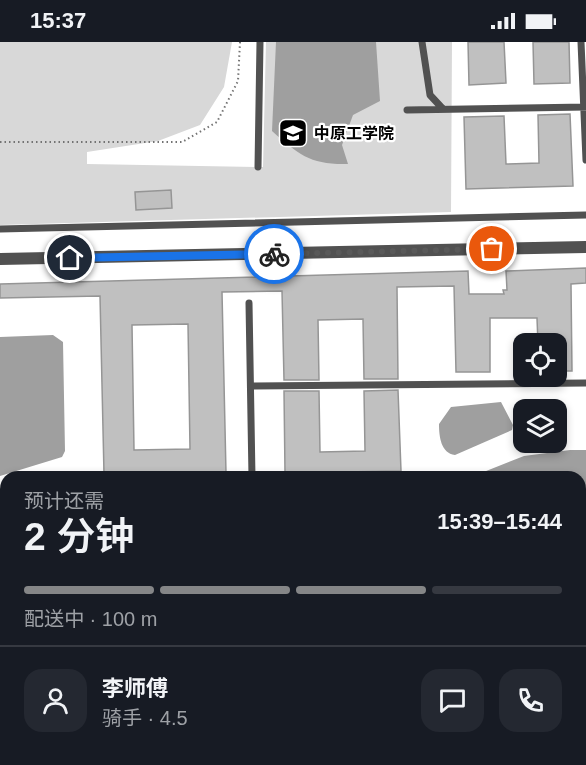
<!DOCTYPE html>
<html lang="zh">
<meta charset="utf-8">
<style>
:root{--surface:#171b24;--page:#242831;--text:#f1f3f6;--muted:#9ea1a6;--line:#363941;--accent:#858687}
body{margin:0;font-family:Arial,"Noto Sans SC",sans-serif;background:var(--page);color:var(--text);height:100vh;display:flex;flex-direction:column;font-size:22px;white-space:nowrap}
*{box-sizing:border-box;margin:0}
p{font-size:20px;color:var(--muted)}
.icon{flex:none;width:33px;height:33px;fill:none;stroke:currentColor;stroke-width:2;stroke-linecap:round;stroke-linejoin:round}
.map{position:relative;flex:1;overflow:hidden}
.sheet{position:absolute;left:0px;top:429px;width:586px;height:294px;display:flex;flex-direction:column;background:var(--surface);border-radius:18px 18px 0 0;box-shadow:0 3px 9px #0003}
.sheet>*{flex:none}
.fabs{position:absolute;left:513px;top:291px;display:grid;gap:12px}
.fabs a{display:grid;place-items:center;width:54px;height:54px;border-radius:12px;background:var(--surface);box-shadow:0 3px 9px #0003;font-size:30px}
.pin{position:absolute;display:grid;place-items:center;width:51px;height:51px;color:#fff;margin:-26px;border:3px solid #fff;border-radius:50%;box-shadow:0 2px 6px #0007}
.courier{position:absolute;display:grid;place-items:center;width:60px;height:60px;margin:-30px;border:4px solid #1a73e8;border-radius:50%;background:#fff;color:#222;box-shadow:0 2px 8px #0007}
.overview em{font-style:normal;font-weight:600}
.overview div{display:flex;flex-direction:column-reverse}
.overview{display:flex;align-items:center;justify-content:space-between;height:102px;padding:0 24px}
h1{font-size:39px;font-weight:600;line-height:45px}
.bar{display:grid;grid-template-columns:repeat(4,1fr);gap:9px 6px;align-content:center;height:72px;padding:0 24px}
.bar i{height:8px;border-radius:4px;background:var(--line)}
.bar .active{background:var(--accent)}
.bar p{grid-column:span 4}
.line{display:flex;align-items:center;gap:15px;padding:0 24px;border-top:2px solid var(--line)}
.line div{flex:1}
.round{display:grid;place-items:center;flex:none;width:63px;height:63px;border-radius:18px;background:var(--page)}
.status{display:flex;justify-content:space-between;align-items:center;height:42px;padding:0 30px;background:var(--surface);direction:ltr}
.status svg{height:16px;fill:currentColor}
.map>svg:first-child{display:block}
</style>
<div class="status"><b>15:37</b><svg viewBox="0 0 49 12"><path d="M0 12V9h3v3zM5 12V6h3v6zM10 12V3h3v9zM15 12V0h3v12zM26 1h20v11H26zM47 4h2v5h-2z"/></svg></div>
<div class="map">
<svg width="586" height="723" viewBox="0 0 586 723">
<rect width="100%" height="100%" fill="#fff"/>
<!-- green -->
<path fill="#d8d8d8" d="M 0,0 L 232,0 L 224,45 L 200,83 L 158,99 L 87,110 L 87,122 L 263,125 L 266,0 L 452,0 L 451,170 L 0,183 Z
M 16,717 L 273,717 L 273,723 L 10,723 Z
M 293,717 L 493,717 L 494,723 L 294,723 Z"/>
<!-- water -->
<path fill="#9f9f9f" d="M 276,0 L 376,0 L 380,59 L 353,73 L 342,103 L 348,122 C 311,123 299,113 272,89 Z
M 53,293 L 63,300 L 65,409 L 62,415 L 0,434 L 0,295 Z
M 501,360 L 513,383 L 512,388 L 455,413 C 441,411 439,395 439,382 L 451,365 Z
M 570,408 L 586,408 L 586,502 L 581,501 L 580,435 L 471,435 L 524,414 Z"/>
<!-- building -->
<path fill="#c0c0c0" stroke="#959595" stroke-width="1.5" fill-rule="evenodd" d="M 468,0 L 504,0 L 506,41 L 469,43 Z
M 533,0 L 569,0 L 570,41 L 534,42 Z
M 570,72 L 573,144 L 466,147 L 464,75 L 504,74 L 506,122 L 539,121 L 538,73 Z
M 171,148 L 172,166 L 136,168 L 135,150 Z
M 586,226 L 586,241 L 571,242 L 572,329 L 556,329 L 556,302 L 538,302 L 537,276 L 490,276 L 490,330 L 456,330 L 454,244 L 397,245 L 398,337 L 364,337 L 363,277 L 318,278 L 319,338 L 284,338 L 282,249 L 222,250 L 226,431 L 104,432 L 100,254 L 0,256 L 0,242 L 468,229 L 469,252 L 504,252 L 503,248 L 507,248 L 506,229 ZM 188,282 L 190,407 L 134,408 L 132,283 Z
M 398,348 L 401,429 L 285,431 L 284,349 L 319,349 L 320,410 L 365,409 L 364,349 Z"/>
<g fill="none" stroke-linecap="round" stroke-linejoin="round">
<!-- path -->
<path stroke="#737373" stroke-width="2" stroke-dasharray="1.5 3" stroke-linecap="butt" d="M 0,100 L 182,100 L 217,80 L 238,39 L 240,0"/>
<!-- lane -->
<path stroke="#515151" stroke-width="7" d="M 422,0 L 430,53 L 443,67
M 581,0 L 586,118
M 407,68 L 586,65
M 258,125 L 260,0
M 0,187 L 586,173
M 249,261 L 252,435
M 251,344 L 586,341
M 580,520 L 586,522
M 0,706 L 6,704
M 280,717 L 280,723"/>
<!-- street -->
<path stroke="#515151" stroke-width="12" d="M 0,217 L 586,205"/>
</g>
<g fill="none" stroke-linecap="round" stroke-linejoin="round">
<!-- done -->
<path stroke="#595959" stroke-width="6" stroke-dasharray="0 10.8" d="M 274,212 L 492,207"/>
<!-- route -->
<path stroke="#1a73e8" stroke-width="8" d="M 70,216 L 274,212"/>
</g>
<!-- icons -->
<defs>
<g id="university-square" transform="scale(1.5)"><rect x="-9" y="-9" width="18" height="18" rx="4" fill="#000" stroke="#fff"/><path d="M0-5L7-2L0 1L-7-2ZM-4 1L0 2.5L4 1V4Q0 6-4 4Z" fill="#fff"/></g>
</defs>
<g fill-rule="evenodd">
<use href="#university-square" x="293" y="91"/>
</g>
<g text-anchor="middle" stroke-width="4.5" stroke-linejoin="round" paint-order="stroke">
<!-- poi labels -->
<g font-size="16" font-weight="bold" fill="#000" stroke="#fff" text-anchor="start">
<text x="314" y="97">中原工学院</text>
</g>
</g>
</svg>
<div class="fabs">
<a><svg class="icon" aria-label="locate" viewBox="0 0 24 24"><circle cx="12" cy="12" r="6"/><path d="M12 2v4M12 18v4M2 12h4M18 12h4"/></svg></a>
<a><svg class="icon" aria-label="layers" viewBox="0 0 24 24"><path d="M12 4l9 5-9 5-9-5zM3 14l9 5 9-5"/></svg></a>
</div>
<div class="pin" style="left:492px;top:207px;background:#ea580c"><svg class="icon" aria-label="bag" viewBox="0 0 24 24"><path d="M5 8h14l-1 12H6zM9 8a3 3 0 0 1 6 0"/></svg></div>
<div class="pin" style="left:70px;top:216px;background:#1f2937"><svg class="icon" aria-label="home" viewBox="0 0 24 24"><path d="M3 11l9-7 9 7M6 9v11h12V9"/></svg></div>
<div class="courier" style="left:274px;top:212px"><svg class="icon" aria-label="bike" viewBox="0 0 24 24"><circle cx="6" cy="16" r="4"/><circle cx="18" cy="16" r="4"/><path d="M6 16l4-8h5l3 8M10 8l3 8H6M13 5h3"/></svg></div>
<section class="sheet">
<div class="overview"><div><h1>2 分钟</h1><p>预计还需</p></div><em>15:39–15:44</em></div>
<div class="bar"><i class="active"></i><i class="active"></i><i class="active"></i><i></i><p>配送中 · 100 m</p></div>
<div class="line" style="height:108px"><a class="round"><svg class="icon" aria-label="person" viewBox="0 0 24 24"><circle cx="12" cy="8" r="4"/><path d="M4 21q1-7 8-7t8 7"/></svg></a><div><b>李师傅</b><p>骑手 · 4.5</p></div><a class="round"><svg class="icon" aria-label="chat" viewBox="0 0 24 24"><path d="M4 5h16v11H9l-5 4z"/></svg></a><a class="round"><svg class="icon" aria-label="phone" viewBox="0 0 24 24"><path d="M5 4h4l2 5-3 2q2 4 5 5l2-3 5 2v4C11 20 4 13 5 4z"/></svg></a></div>
</section>
</div>
